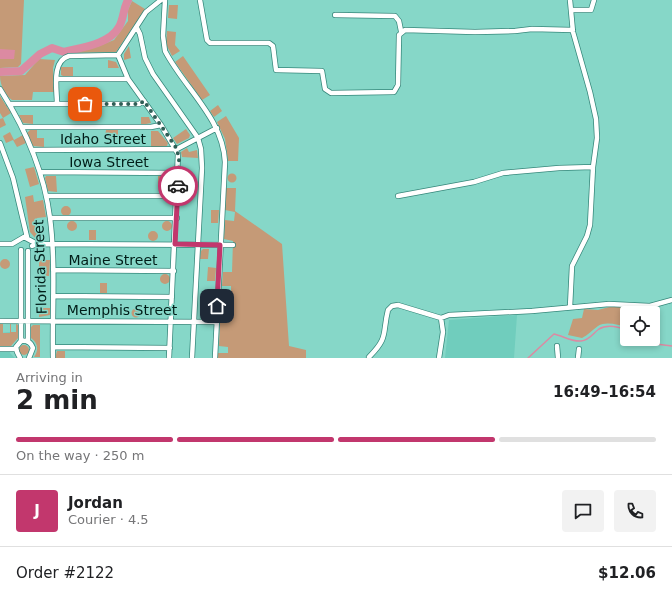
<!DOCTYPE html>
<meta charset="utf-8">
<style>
:root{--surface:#fff;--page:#f2f2f2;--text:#202124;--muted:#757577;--line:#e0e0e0;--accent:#c2376d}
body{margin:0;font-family:"DejaVu Sans",sans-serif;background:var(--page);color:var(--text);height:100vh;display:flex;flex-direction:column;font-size:15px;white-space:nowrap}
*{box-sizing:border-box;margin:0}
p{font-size:13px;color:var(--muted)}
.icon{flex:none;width:22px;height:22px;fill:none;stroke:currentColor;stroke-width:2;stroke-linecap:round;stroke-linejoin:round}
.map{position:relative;height:358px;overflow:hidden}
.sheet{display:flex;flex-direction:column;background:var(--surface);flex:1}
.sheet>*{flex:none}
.controls{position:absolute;left:620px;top:306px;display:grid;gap:8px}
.controls a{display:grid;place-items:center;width:40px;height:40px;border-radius:4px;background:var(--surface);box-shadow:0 2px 6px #0003;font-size:20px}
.pin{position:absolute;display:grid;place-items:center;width:34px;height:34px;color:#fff;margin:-17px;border-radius:8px;box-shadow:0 2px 6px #0006}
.courier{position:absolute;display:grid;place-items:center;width:40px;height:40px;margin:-20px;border:3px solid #c2376d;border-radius:50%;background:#fff;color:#222;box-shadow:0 1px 5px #0007}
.summary em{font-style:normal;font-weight:700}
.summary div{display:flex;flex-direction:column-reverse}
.summary{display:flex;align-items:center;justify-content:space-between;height:68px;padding:0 16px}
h1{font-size:26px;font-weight:700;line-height:30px}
.bar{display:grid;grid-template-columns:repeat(4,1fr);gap:6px 4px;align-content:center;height:48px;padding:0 16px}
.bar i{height:5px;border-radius:3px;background:var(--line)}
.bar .selected{background:var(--accent)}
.bar p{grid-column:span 4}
.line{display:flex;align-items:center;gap:10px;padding:0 16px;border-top:1px solid var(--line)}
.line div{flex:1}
.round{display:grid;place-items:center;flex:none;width:42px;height:42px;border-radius:4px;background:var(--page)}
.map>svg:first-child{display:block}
</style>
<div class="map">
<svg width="672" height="358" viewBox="0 0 672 358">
<rect width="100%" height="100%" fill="#86d7c8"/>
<!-- built -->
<path fill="#70cdbd" d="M 517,315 L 514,358 L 445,358 L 449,320 Z
M 10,332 L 18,338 L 10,346 L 10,353 L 15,358 L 0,358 L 0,333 Z"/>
<!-- green -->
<path fill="#c59a77" d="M 0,0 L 24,0 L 21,64 L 18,67 L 0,68 Z
M 132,1 L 145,9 L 116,52 L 67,53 L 94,48 L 114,40 L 128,21 L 128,10 Z
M 169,5 L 178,5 L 177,19 L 168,18 Z
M 167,31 L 176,32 L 175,45 L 180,51 L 172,56 L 166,44 Z
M 129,46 L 131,58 L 124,60 L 124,54 Z
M 183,56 L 210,95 L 202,100 L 175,62 Z
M 39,59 L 55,60 L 53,68 L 54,92 L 33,92 L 32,100 L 12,100 C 5,95 0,85 0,76 L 25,75 Z
M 108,60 L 116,62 L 119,68 L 108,68 Z
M 61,67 L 73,67 L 73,76 L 63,76 L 61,75 Z
M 0,96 L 11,113 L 3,118 L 6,125 L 0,128 L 0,119 L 3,118 L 0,113 Z
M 218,105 L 222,111 L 214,117 L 210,111 Z
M 19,115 L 33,115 L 33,124 L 23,123 Z
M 226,116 L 239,138 L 238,161 L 228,161 L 225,139 L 217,122 Z
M 141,117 L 149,117 L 151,123 L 141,125 Z
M 186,129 L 190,135 L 189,138 L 177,144 L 173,138 Z
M 30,130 L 37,130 L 37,138 L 44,138 L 44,147 L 33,146 L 27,133 Z
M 106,130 L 118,130 L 118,139 L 105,138 Z
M 151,131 L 158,131 L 168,143 L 167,146 L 151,148 Z
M 10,132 L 14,140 L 23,135 L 26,143 L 17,147 L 13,140 L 6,143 L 3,136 Z
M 187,148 L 189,152 L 197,150 L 198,158 L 182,157 L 181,152 Z
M 34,167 L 39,184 L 30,187 L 25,169 Z
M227.5 178a4.5 4.5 0 1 1 9 0a4.5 4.5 0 1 1-9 0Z
M 46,176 L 56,176 L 57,192 L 48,191 L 45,178 Z
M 158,176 L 173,176 L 175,178 L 174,185 L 158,184 Z
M 226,188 L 236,188 L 235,211 L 282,244 L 289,346 L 306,350 L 306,358 L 218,358 L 218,353 L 228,353 L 228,347 L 219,346 L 221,293 L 231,293 L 231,286 L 222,286 L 223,272 L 232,272 L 233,241 L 224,239 L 225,220 L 234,221 L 235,212 L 225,210 Z
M 33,195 L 34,202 L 43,200 L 46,217 L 37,218 L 39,240 L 37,240 L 30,232 L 25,197 Z
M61 211a5 5 0 1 1 10 0a5 5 0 1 1-10 0Z
M 211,210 L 219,210 L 218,223 L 211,223 Z
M162 226a5 5 0 1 1 10 0a5 5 0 1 1-10 0Z
M67 226a5 5 0 1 1 10 0a5 5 0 1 1-10 0Z
M 89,230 L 96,230 L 96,240 L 89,240 Z
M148 236a5 5 0 1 1 10 0a5 5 0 1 1-10 0Z
M 203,249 L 209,249 L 208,259 L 200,259 L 201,251 Z
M0 264a5 5 0 1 1 10 0a5 5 0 1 1-10 0Z
M 39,260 L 50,260 L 49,276 L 39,276 Z
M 208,267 L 216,268 L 215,281 L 207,281 Z
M160 279a5 5 0 1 1 10 0a5 5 0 1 1-10 0Z
M 100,283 L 107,283 L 107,293 L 100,293 Z
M 613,306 L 636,307 L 635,313 L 627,313 L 627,327 C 618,325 606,321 598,326 C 592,330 588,335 582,338 L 568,335 L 573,319 L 582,318 L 584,309 L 598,310 Z
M 39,308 L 50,308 L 50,315 L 39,317 Z
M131.5 313a4.5 4.5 0 1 1 9 0a4.5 4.5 0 1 1-9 0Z
M 0,324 L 3,324 L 3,333 L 10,333 L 10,324 L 11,324 L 11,332 L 16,332 L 16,324 L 18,325 L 18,338 L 11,346 L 0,346 Z
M 33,325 L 40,325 L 40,357 L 34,357 C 39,350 38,343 31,338 L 31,327 Z
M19 350a5 5 0 1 1 10 0a5 5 0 1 1-10 0Z
M 57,351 L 65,351 L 65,358 L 55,358 Z"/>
<!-- water -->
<path fill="#dc8aa2" d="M 0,49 L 15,50 L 14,59 L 0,59 Z"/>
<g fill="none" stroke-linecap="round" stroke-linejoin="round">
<!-- stream -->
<path stroke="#dc8aa2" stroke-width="1.5" d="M 652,339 L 656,344 L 672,346
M 528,358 L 554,334 C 563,336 572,342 581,341 C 590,340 593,333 599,329 C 607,324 619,327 627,330"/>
<!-- river -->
<path stroke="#dc8aa2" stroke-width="8" d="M 0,72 L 21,71 L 40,54 L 52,48 L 64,52 L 68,51 C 85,47 110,43 119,27 C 124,18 123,9 128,0"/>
<!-- minor casing -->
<g stroke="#35877a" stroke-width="6">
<path id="minor" d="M 165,0 L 163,36 L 165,51 C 184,88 223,118 225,162 L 215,358
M 200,0 L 207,40 L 210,43 L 269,43 L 273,46 L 276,70 L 322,71 L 325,89 L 331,93 L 394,92 L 398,85 L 399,35 L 405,30 L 475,32 L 515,31 L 532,29 L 573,30
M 571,10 L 591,10 L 594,0
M 335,15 L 395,16 L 399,21 L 401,31
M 137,28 L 140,34 L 145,58 L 153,74 L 198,138 L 201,149 L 202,168 L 192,358
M 118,55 L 128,79 L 161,125 L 178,154 L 169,358
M 118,55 L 146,12 L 161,0
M 57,79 L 128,79
M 0,89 C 25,128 44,172 50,218 C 56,264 52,312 53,358
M 9,104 L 139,104 L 144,101
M 57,104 C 57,89 51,61 69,56 L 118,55
M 22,127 L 151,127 L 161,125
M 0,143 L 13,178 L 27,237
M 32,150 L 177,149 L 217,128
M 40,172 L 179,173
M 46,196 L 178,196
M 398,196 L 474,182 L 503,173 L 559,168 L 593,167
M 50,218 L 177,218
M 0,244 L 12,244 L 24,237 L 37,244
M 32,246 L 37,244 L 233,245
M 53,270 L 174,271
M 53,296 L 172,297
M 570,307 L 572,266 L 587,236 L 590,225 L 593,167 L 597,138 L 596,119 L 590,92 L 573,32 L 570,0
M 0,321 L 216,322
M 21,341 L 21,250
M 28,342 L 28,251
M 557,346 L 558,358
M 53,347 L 170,348
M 0,349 L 16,349
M 369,357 C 389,337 382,334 388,310 L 392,306 L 398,305 L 441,318
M 20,358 L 17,352 L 16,347 L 21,341 C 27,340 31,342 33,348 L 29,358
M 439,358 L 443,332 L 441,318 L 449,315 L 532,311 L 609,304 L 650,306 L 672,300
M 578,358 L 579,349"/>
</g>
<!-- minor -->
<use href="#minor" stroke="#fff" stroke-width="4.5"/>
</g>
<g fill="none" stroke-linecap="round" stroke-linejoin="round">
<!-- done -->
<path stroke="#2f5e56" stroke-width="4" stroke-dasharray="0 7.2" d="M 85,104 L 139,104 L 144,101 L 177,149 L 179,160 L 178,186"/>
<!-- route -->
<path stroke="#c2376d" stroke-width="5" d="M 178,186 L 175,244 L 220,245 L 217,306"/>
</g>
<g text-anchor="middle" stroke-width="3" stroke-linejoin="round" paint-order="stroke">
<!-- street labels -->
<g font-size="14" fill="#001d18" stroke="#86d7c8">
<text x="103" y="144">Idaho Street</text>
<text x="109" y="167">Iowa Street</text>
<text x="113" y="265">Maine Street</text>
<text transform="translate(40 267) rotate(-92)" y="5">Florida Street</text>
<text x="122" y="315">Memphis Street</text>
</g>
</g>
</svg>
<div class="controls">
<a><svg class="icon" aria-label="locate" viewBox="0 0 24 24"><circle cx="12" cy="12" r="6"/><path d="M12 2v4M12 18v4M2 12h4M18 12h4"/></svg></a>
</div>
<div class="pin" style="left:85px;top:104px;background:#ea580c"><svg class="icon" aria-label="bag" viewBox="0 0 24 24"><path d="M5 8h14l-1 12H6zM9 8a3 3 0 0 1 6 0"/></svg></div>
<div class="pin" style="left:217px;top:306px;background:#1f2937"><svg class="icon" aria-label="home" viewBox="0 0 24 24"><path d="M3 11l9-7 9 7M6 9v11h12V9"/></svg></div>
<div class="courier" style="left:178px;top:186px"><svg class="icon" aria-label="car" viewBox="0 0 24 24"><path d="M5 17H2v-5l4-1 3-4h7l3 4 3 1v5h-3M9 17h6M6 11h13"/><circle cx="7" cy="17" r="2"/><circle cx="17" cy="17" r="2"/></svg></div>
</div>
<section class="sheet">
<div class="summary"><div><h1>2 min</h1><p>Arriving in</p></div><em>16:49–16:54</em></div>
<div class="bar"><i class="selected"></i><i class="selected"></i><i class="selected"></i><i></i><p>On the way · 250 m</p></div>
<div class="line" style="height:72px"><b class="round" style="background:var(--accent);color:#fff">J</b><div><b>Jordan</b><p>Courier · 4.5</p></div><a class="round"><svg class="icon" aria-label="chat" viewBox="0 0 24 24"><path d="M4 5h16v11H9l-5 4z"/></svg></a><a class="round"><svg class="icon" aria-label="phone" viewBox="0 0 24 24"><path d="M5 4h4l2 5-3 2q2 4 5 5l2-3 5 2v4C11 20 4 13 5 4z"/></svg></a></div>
<div class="line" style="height:52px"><div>Order #2122</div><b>$12.06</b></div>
</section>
